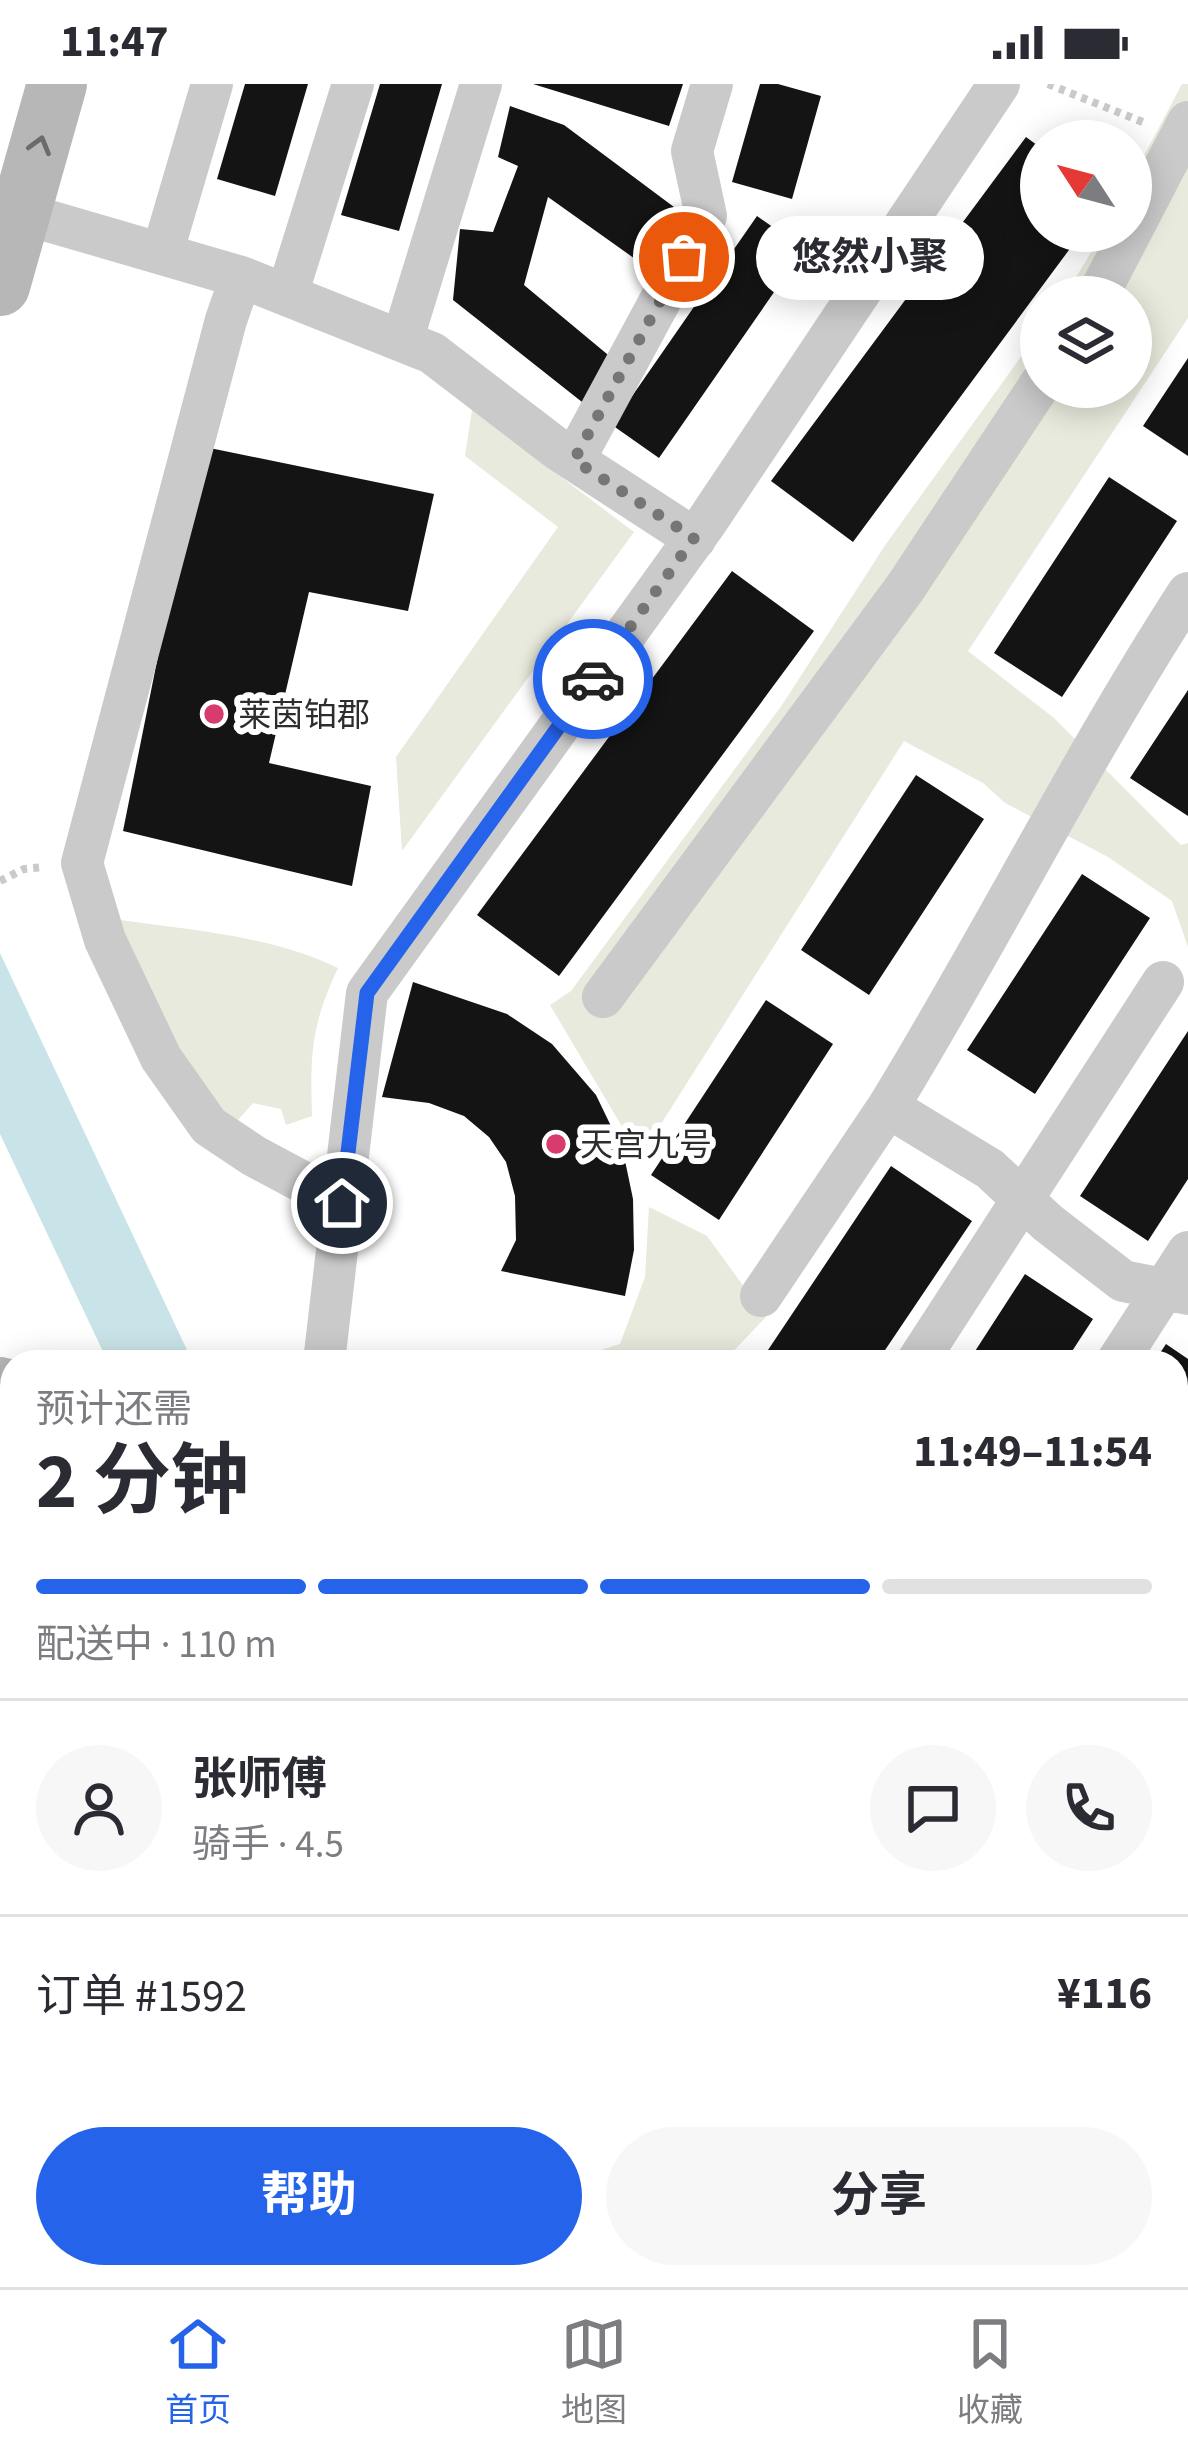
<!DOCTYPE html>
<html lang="zh">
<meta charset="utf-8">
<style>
:root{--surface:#fff;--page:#f7f7f7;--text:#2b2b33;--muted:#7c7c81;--line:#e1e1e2;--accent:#2563eb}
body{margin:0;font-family:"Source Sans 3","Noto Sans SC",sans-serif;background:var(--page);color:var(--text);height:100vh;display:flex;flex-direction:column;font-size:45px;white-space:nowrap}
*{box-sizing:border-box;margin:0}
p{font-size:39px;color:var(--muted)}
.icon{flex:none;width:66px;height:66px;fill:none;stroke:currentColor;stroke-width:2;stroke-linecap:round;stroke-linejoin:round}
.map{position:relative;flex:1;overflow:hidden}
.drawer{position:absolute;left:0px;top:1266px;width:1188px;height:939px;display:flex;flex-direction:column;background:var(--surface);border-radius:36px 36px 0 0;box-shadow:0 6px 30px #0003}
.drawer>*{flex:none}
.needle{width:78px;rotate:306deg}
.buttons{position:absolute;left:1020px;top:36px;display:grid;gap:24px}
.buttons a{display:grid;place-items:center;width:132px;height:132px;border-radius:50%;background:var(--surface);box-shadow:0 6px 30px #0003;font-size:60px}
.pin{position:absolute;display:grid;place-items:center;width:102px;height:102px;color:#fff;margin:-51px;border:6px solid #fff;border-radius:50%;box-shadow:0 3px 12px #0007}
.courier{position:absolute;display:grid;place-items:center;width:120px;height:120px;margin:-60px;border:9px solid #2563eb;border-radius:50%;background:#fff;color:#222;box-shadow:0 3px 15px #0007}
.bubble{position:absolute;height:84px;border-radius:42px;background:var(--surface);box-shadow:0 6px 30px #0003;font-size:39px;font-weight:700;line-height:84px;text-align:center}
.overview em{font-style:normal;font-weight:700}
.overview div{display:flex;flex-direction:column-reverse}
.overview{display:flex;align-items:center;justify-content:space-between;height:204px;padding:0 36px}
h1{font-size:78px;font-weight:700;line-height:90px}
.bar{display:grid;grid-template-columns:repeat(4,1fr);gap:18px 12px;align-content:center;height:144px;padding:0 36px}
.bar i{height:15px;border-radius:9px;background:var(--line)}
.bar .selected{background:var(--accent)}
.bar p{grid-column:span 4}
.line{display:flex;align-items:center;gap:30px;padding:0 36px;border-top:3px solid var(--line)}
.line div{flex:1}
.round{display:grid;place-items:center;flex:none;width:126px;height:126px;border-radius:63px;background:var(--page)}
.cta{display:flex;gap:24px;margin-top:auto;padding:24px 36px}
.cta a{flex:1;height:138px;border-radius:72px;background:var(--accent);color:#fff;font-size:48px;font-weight:700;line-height:138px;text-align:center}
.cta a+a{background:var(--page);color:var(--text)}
.status{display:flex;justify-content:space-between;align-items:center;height:84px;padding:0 60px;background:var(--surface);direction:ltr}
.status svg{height:33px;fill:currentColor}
.tabs{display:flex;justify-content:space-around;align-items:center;height:168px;border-top:3px solid var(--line);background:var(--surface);font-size:33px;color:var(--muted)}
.tabs a{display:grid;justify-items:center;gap:6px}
.tabs .selected{color:var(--accent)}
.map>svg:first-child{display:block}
</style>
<div class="status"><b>11:47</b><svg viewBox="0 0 49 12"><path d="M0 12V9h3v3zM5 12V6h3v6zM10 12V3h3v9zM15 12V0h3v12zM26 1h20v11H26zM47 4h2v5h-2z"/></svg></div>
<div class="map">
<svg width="1188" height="2203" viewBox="0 0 1188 2203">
<rect width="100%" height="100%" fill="#fff"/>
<!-- green -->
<path fill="#e7eadc" d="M 1182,0 L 1188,0 L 1188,234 L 968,567 L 1054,634 L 1181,761 L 1188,759 L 1188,863 L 1172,817 L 1108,773 L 1005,719 L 983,699 L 904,657 L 640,1073 L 550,921 L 571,907 L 782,621 L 886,460 L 1041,245 L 1041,303 L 1131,303 L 1131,213 L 1064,213 L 1104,147 L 1131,147 L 1131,96 Z
M 472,326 L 634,448 L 402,767 L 396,673 L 558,443 L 465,372 Z
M 114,835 C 187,846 271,851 338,884 C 311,942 310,969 312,1032 L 286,1041 L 281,1025 L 253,1019 L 230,1045 L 210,1026 Z
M 649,1123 L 707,1152 L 766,1233 L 723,1278 L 578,1278 L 579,1273 L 620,1260 L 645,1193 Z
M 0,1474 L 12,1477 L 12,1833 L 0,1829 Z
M 1176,1503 L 1188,1507 L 1188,1599 L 1176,1595 Z"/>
<!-- water -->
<path fill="#c9e4e8" d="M 0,869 L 187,1266 L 180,1278 L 108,1278 L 0,1050 Z
M 1176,1728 L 1188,1732 L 1188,1867 L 1176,1864 Z"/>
<!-- building -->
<path fill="#141414" d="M 245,0 L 308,0 L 275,112 L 217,95 Z
M 380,0 L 442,0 L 399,147 L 341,131 Z
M 533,0 L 683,0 L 669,42 Z
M 760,0 L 778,0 L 821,12 L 792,115 L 732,98 Z
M 510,22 L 564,41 L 678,126 L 638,177 L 548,113 L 524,201 L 613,275 L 582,318 L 453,216 L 460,145 L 493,148 L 518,82 L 498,73 Z
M 1026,53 L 1041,64 L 1041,147 L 1083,147 L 853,458 L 771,397 Z
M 757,132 L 804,165 L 659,374 L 612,341 Z
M 1188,274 L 1188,372 L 1143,342 Z
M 200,362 L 434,410 L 408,527 L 309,508 L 269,679 L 371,702 L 352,802 L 123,747 Z
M 1109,393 L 1177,437 L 1062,613 L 994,569 Z
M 732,487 L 814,547 L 559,892 L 477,831 Z
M 1188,606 L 1188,732 L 1130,694 Z
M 916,691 L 984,735 L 869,911 L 801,866 Z
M 1082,790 L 1150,834 L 1035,1010 L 967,966 Z
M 413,898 L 507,930 L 552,960 L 596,1011 L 623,1067 L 633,1115 L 634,1166 L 625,1212 L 501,1187 L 516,1156 L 515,1112 L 506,1078 L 489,1053 L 464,1032 L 429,1019 L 382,1013 Z
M 766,916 L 833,960 L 719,1136 L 651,1091 Z
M 1188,947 L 1188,1095 L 1148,1157 L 1080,1112 Z
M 891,1082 L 972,1137 L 877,1278 L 760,1278 Z
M 1025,1190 L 1093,1235 L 1065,1278 L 968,1278 Z
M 1166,1260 L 1188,1275 L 1188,1374 L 1176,1392 L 1176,1278 L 1154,1278 Z"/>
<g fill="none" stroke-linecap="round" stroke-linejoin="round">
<!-- path -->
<path stroke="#cacaca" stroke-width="8" stroke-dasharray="6 6" stroke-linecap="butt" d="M 1048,0 L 1145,39
M 0,797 L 24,785 L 44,783"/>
<!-- street -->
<path stroke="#cacaca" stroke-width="42" d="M 21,129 L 241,193 L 226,236 L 82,779 L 105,856 L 161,974 L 209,1042 L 254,1072 L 342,1119
M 162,170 L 212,0
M 241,193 L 432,269 L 560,367 L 695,455
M 287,211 L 353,0
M 1097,213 L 1188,38
M 402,257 L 481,0
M 574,376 L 706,132 L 692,67 L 712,0
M 1188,509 C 1080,676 992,853 888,1023 L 990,1085 L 1048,1139 L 1123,1197 L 1188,1210
M 603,913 L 905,504 L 1041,299
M 761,1212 L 888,1023
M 324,1278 L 367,909 L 705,440 L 999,0
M 917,1278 L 1163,898
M 1117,1278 L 1188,1168"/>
<!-- secondary -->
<path stroke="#b7b7b7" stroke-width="60" d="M 0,202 L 57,0
M 0,1303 L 12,1306
M 0,1361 L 12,1364
M 1176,1626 L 1188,1629
M 1176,1681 L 1188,1684"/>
</g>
<!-- one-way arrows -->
<defs><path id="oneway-chevron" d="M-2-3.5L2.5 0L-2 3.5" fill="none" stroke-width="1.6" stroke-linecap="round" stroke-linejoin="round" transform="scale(3)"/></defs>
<use stroke="#6b6b6b" href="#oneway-chevron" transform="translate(40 61) rotate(-74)"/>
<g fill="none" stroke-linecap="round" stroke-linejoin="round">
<!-- done -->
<path stroke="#767676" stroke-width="12" stroke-dasharray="0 21.6" d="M 593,595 L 694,454 L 574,376 L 684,173"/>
<!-- route -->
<path stroke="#2563eb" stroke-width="15" d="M 342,1119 L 367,909 L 593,595"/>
</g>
<!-- markers -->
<g fill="#d73c6d" stroke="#fff" stroke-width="4.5">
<circle cx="214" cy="630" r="12"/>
<circle cx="556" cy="1060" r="12"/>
</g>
<g text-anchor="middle" stroke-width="12" stroke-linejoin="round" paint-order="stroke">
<!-- poi labels -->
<g font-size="33" fill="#2d2d2d" stroke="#fff" text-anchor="start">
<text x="238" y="642">莱茵铂郡</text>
<text x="580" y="1072">天宫九号</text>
</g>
</g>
</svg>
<div class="buttons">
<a><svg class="needle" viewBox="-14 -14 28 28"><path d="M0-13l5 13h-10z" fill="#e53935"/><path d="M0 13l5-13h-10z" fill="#7c7c81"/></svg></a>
<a><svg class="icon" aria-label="layers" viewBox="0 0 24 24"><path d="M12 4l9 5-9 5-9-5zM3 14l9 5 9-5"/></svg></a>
</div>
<div class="pin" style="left:684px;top:173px;background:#ea580c"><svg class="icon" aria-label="bag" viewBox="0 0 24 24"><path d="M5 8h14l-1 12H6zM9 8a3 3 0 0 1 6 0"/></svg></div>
<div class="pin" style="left:342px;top:1119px;background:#1f2937"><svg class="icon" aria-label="home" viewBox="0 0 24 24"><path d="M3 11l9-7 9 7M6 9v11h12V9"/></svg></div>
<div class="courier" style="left:593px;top:595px"><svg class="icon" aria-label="car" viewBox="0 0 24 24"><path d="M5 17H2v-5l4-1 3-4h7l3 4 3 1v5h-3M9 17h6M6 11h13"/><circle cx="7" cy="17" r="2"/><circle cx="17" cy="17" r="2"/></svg></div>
<div class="bubble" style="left:756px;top:132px;width:228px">悠然小聚</div>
<section class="drawer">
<div class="overview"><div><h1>2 分钟</h1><p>预计还需</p></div><em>11:49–11:54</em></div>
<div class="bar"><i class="selected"></i><i class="selected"></i><i class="selected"></i><i></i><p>配送中 · 110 m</p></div>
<div class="line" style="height:216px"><a class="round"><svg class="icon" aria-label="person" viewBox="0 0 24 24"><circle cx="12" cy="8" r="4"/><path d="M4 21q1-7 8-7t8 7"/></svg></a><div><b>张师傅</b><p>骑手 · 4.5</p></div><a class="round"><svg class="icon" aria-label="chat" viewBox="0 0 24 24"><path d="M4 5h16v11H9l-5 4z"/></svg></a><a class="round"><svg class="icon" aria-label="phone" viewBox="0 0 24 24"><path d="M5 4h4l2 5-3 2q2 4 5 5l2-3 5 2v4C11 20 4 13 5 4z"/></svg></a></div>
<div class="line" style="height:156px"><div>订单 #1592</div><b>¥116</b></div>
<div class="cta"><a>帮助</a><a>分享</a></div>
</section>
</div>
<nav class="tabs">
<a class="selected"><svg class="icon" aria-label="home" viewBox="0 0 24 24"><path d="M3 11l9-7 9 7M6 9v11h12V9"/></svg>首页</a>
<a><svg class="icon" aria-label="map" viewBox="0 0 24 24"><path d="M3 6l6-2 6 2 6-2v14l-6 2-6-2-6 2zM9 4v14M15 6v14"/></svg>地图</a>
<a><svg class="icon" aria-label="saved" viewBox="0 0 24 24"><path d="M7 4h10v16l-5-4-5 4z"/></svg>收藏</a>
</nav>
